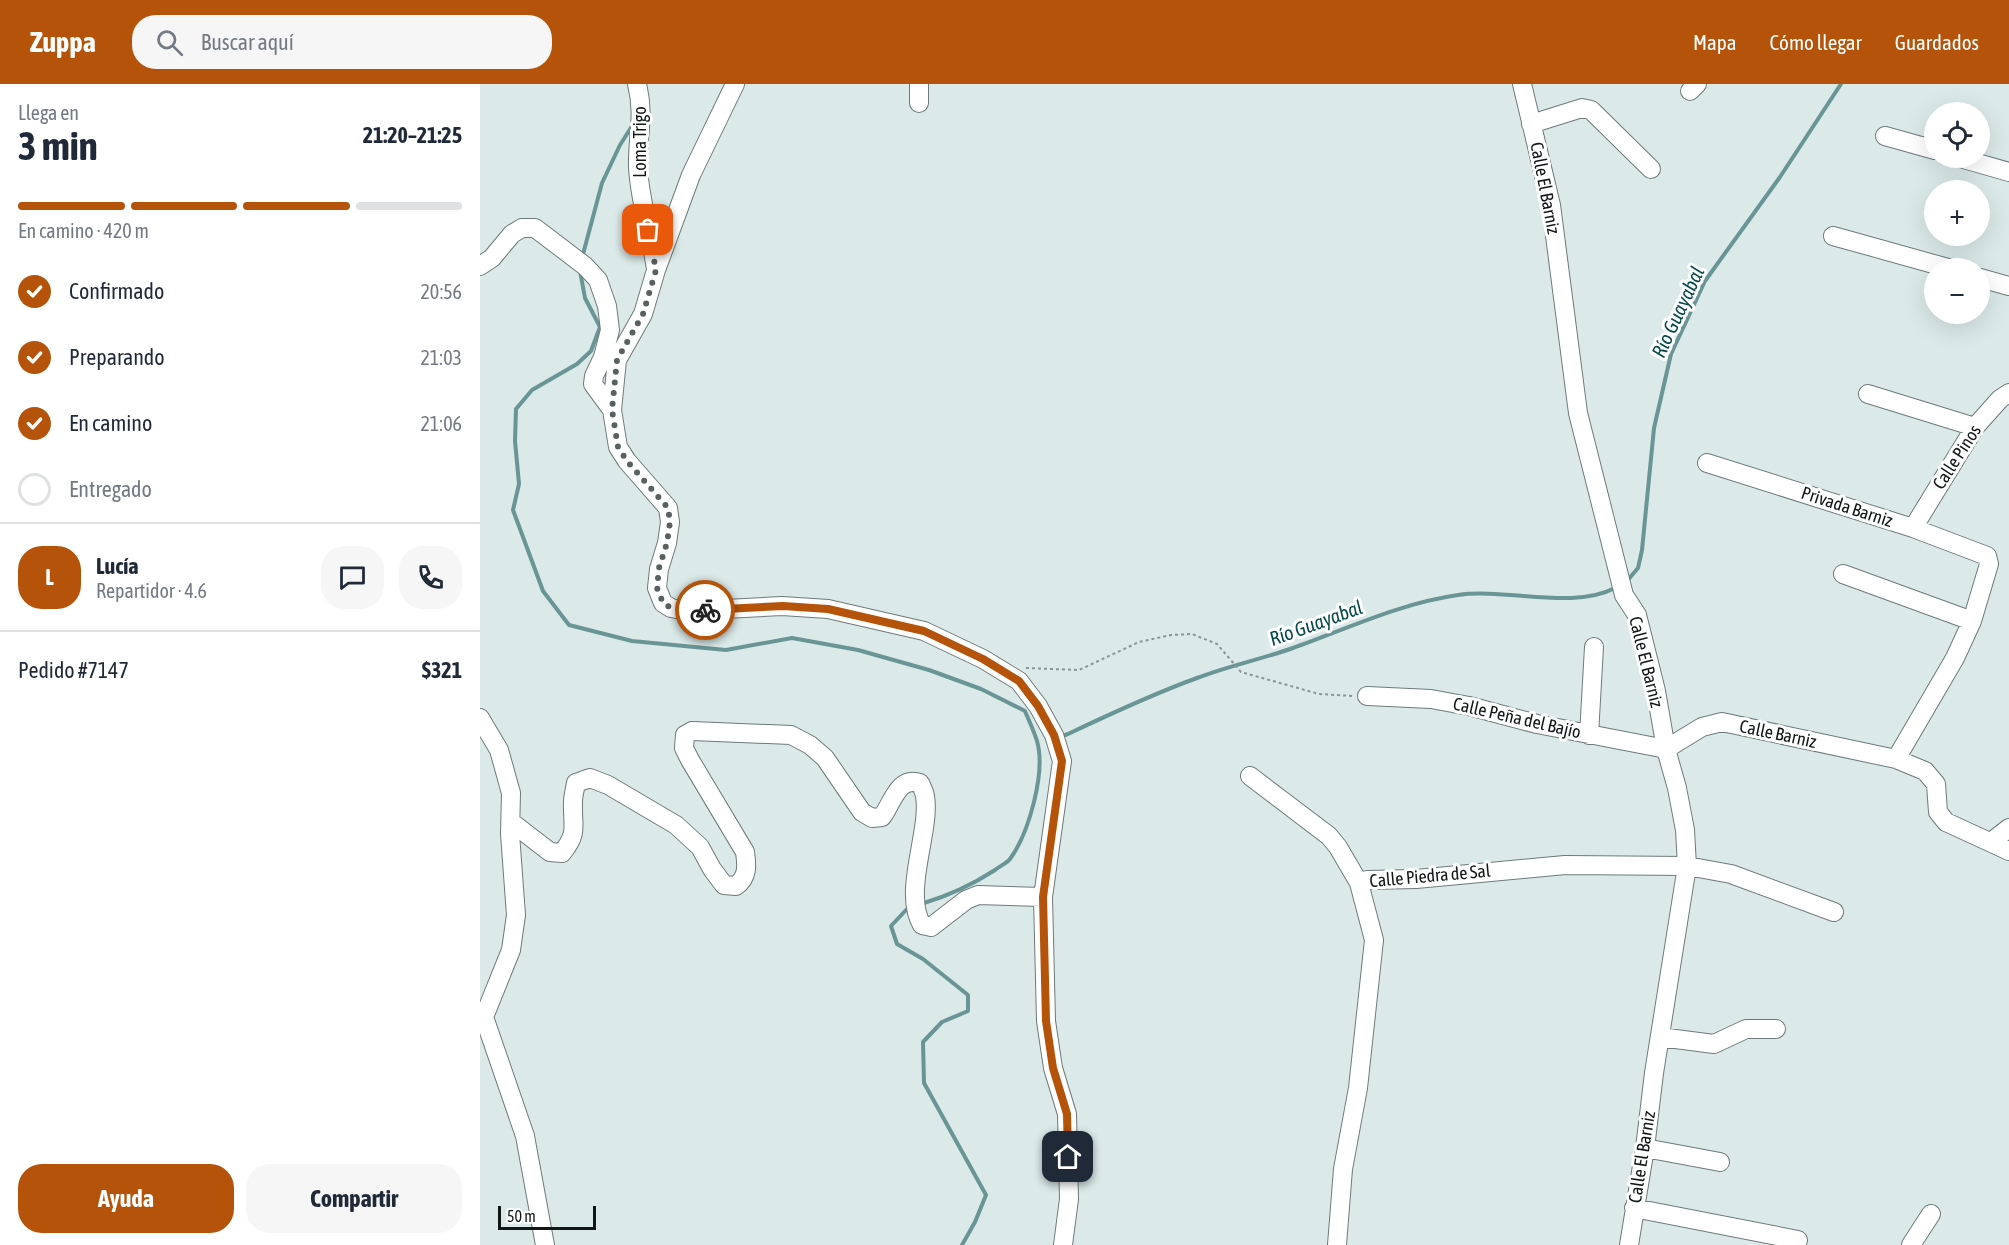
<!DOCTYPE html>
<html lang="es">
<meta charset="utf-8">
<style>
:root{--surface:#fff;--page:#f6f6f7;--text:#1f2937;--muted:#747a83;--line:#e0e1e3;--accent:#b45309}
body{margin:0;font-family:"Asap Condensed",sans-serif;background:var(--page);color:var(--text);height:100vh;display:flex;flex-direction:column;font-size:22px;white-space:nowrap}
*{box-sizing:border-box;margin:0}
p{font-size:20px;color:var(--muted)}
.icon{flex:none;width:33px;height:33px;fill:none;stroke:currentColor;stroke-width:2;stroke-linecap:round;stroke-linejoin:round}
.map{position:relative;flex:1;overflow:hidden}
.panel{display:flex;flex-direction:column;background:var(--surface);width:480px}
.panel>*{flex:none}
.tools{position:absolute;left:1444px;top:18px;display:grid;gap:12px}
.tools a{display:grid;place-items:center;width:66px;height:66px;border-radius:50%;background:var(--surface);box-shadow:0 6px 24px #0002;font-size:30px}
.scale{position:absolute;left:18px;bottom:15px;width:98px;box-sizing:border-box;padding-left:6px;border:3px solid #111616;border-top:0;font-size:16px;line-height:21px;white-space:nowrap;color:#111616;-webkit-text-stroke:4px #fff;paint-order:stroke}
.pin{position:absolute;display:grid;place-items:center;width:51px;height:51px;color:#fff;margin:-26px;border-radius:12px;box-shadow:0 3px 9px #0006}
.courier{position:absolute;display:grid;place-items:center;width:60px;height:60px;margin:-30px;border:4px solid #b45309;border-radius:50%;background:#fff;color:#222;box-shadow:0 2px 8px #0007}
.headline em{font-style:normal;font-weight:700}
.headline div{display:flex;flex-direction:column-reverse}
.headline{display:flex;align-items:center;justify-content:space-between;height:102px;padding:0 18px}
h1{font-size:39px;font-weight:700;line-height:45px}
.bar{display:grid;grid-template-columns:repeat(4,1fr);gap:9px 6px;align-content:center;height:72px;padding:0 18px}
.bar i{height:8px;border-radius:4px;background:var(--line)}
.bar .selected{background:var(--accent)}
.bar p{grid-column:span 4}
.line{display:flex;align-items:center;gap:15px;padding:0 18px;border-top:2px solid var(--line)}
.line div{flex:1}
.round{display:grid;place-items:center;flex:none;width:63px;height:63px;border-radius:24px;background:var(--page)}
ol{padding:0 18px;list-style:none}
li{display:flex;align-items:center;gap:18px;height:66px}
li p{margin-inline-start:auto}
li .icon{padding:6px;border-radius:50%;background:var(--accent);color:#fff;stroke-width:4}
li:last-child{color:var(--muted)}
li i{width:33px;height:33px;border:3px solid var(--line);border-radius:50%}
.primary-button{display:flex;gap:12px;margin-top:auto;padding:12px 18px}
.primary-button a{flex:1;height:69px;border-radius:24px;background:var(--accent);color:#fff;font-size:24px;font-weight:700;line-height:69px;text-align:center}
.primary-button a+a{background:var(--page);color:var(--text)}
header{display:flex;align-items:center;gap:36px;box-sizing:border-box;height:84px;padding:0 30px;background:var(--accent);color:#fff}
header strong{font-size:28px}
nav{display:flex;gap:33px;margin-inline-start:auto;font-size:21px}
.search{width:420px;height:54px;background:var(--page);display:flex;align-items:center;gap:15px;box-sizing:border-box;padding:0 21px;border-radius:24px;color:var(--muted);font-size:22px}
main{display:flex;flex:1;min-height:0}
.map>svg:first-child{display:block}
</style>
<header>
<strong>Zuppa</strong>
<div class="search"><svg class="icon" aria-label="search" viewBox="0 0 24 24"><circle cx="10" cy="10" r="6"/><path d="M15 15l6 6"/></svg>Buscar aquí</div>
<nav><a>Mapa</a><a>Cómo llegar</a><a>Guardados</a></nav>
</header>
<main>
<section class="panel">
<div class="headline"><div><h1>3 min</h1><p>Llega en</p></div><em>21:20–21:25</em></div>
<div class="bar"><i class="selected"></i><i class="selected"></i><i class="selected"></i><i></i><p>En camino · 420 m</p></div>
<ol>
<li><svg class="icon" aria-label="check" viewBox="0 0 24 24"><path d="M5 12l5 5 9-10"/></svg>Confirmado<p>20:56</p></li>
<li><svg class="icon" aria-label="check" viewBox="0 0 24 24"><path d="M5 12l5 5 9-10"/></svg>Preparando<p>21:03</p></li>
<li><svg class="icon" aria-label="check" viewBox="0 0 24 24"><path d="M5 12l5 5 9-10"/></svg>En camino<p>21:06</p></li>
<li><i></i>Entregado</li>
</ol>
<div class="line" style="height:108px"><b class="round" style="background:var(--accent);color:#fff">L</b><div><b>Lucía</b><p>Repartidor · 4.6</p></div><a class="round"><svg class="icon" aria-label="chat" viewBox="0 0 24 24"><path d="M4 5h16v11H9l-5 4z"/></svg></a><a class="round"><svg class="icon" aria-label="phone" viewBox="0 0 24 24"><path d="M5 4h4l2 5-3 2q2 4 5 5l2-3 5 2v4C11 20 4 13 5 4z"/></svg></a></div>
<div class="line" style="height:78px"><div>Pedido #7147</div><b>$321</b></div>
<div class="primary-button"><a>Ayuda</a><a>Compartir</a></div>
</section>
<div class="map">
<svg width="1529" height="1161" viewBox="0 0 1529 1161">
<rect width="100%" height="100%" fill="#dbe9e9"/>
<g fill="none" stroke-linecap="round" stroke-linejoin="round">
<!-- stream -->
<path stroke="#6a9596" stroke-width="4" d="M 102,174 L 122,99 L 140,61 L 154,39
M 100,187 L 105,214 L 120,243 L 111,267 L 97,280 L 52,306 L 36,325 L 35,357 L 39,400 L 33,426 L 63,507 L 89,541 L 152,557 L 246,566 L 312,554 L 378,566 L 449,586 L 501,605 L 545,627 C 549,637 554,647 557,657 C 566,688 549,749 530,775 C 527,779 520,782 515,786 C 492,801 468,812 441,820
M 1147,497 L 1158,484 L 1162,466 L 1174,344 L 1191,270 L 1225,197 L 1300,93 L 1361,0
M 579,653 L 588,650 C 630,630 673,610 717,594 C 748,582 782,575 813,564 C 866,545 921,519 978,511 C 1026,504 1093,526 1135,504
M 427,825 L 411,842 L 417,860 L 443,875 L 488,911 L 488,927 L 462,938 L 443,958 L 444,999 L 506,1111 L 495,1138 L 482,1161"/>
<!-- minor casing -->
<g stroke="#6e7a7a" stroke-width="20">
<path id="minor" d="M 157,0 C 165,32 157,53 158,84 C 160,118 171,151 176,185
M 255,0 L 211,91 L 176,186 L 163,230 L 137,276 L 132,326 L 138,363 L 147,377 L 188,424 L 190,438 L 187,459 L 179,485 L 177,504 L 183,519 L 191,524 L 207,527 L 302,522 L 348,525 L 444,547 L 503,575 L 539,597 L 558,622 L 574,651 L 582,677 L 563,813 L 566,937 L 573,984 L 587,1030 L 589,1115 L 583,1161
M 439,0 L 439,19
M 1042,0 L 1071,121 L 1098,329 L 1144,511 L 1157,531 L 1176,607 L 1186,665 L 1197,704 L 1205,746 L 1207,782 L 1174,989 L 1165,1064 L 1149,1161
M 1210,7 L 1217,0
M 1051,40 L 1102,24 L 1111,26 L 1171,85
M 1405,52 L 1455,66
M 1480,74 L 1529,88
M 1353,152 L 1468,184
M 0,182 L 12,174 L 32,150 L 42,144 L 55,144 L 105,182 L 118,196 L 127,222 L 130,246 L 123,273 L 114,292 L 113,300 L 132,326
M 1500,194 L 1529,202
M 1388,310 L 1495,343
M 1227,379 L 1433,444 L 1507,472 L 1509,480 L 1492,537 L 1475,574 L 1416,675
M 1433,444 L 1495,343 L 1520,315 L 1529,309
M 1363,490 L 1492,537
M 887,612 L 951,615 L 989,622 L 1057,640 L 1186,665
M 0,634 L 19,666 L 31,709 L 30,750 L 36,831 L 31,866 L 4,933
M 1109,651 L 1114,563
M 1186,665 L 1222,643 L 1242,638 L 1416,675 L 1445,687 L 1456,700 L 1458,728 L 1466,738 L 1529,767
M 770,692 L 849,752 L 858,763 L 879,799
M 31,738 L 70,768 L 82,769 C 99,748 92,743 93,718 C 93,712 95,705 96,699 L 110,694 L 128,701 L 196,741 L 220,763 L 232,785 L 244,801 L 256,802 C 268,793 267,782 265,768 L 210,676 L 204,664 L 205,651 L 212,647 L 311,651 L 330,661 L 345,674 L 382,728 L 392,734 L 402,733 C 413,718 418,692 440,699 C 442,703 444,707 445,712 C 451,747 422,808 442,841 L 451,843 L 486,816 L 498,811 L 563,813
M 1511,758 L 1529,744
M 0,927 L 4,933 L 45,1052 L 65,1161
M 1180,953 L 1234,960 L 1266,945 L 1296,945
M 1165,1064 L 1240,1078
M 1154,1124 L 1318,1156
M 857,1161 L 863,1085 L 878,1004 L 894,856 L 879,799 L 887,796 L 936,795 L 1085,781 L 1207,782 L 1251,790 L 1354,828
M 1431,1161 L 1451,1130"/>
</g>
<!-- path -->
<path stroke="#8a9595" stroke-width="2" stroke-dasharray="3 3" stroke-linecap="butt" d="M 546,584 L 599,586 L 659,558 L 691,551 L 712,550 L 737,560 L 761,588 L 839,610 L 873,612"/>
<!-- minor -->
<use href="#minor" stroke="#fff" stroke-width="18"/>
</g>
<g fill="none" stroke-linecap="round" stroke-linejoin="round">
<!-- done -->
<path stroke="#586060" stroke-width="6" stroke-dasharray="0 10.8" d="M 168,146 L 176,186 L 163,230 L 137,276 L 132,326 L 138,363 L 147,377 L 188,424 L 190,438 L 187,459 L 179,484 L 177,504 L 183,519 L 191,524 L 207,527 L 225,526"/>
<!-- route -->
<path stroke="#b45309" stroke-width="8" d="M 225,526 L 303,522 L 348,525 L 444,547 L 503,575 L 539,597 L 558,622 L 574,651 L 582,677 L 563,813 L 566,937 L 573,984 L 587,1030 L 588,1073"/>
</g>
<g text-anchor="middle" stroke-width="6" stroke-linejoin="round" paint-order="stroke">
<!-- street labels -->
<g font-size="18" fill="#111616" stroke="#fff">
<text transform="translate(160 58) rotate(-90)" y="6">Loma Trigo</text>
<text transform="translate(1065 104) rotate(79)" y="6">Calle El Barniz</text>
<text transform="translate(1477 373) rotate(-57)" y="6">Calle Pinos</text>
<text transform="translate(1367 423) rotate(18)" y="6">Privada Barniz</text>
<text transform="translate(1166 578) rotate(76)" y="6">Calle El Barniz</text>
<text transform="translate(1037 634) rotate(13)" y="6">Calle Peña del Bajío</text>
<text transform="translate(1298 650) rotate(12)" y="6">Calle Barniz</text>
<text transform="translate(950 792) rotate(-5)" y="6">Calle Piedra de Sal</text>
<text transform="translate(1162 1073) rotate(-81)" y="6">Calle El Barniz</text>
</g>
<!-- water labels -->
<g font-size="20" font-style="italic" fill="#044a4b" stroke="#fff">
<text transform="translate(1198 228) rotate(-65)" y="7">Río Guayabal</text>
<text transform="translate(836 539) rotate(-20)" y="7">Río Guayabal</text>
</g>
</g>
</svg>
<div class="tools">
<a><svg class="icon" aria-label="locate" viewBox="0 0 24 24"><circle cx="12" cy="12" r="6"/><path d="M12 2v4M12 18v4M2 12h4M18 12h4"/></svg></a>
<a>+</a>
<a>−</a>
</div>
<div class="scale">50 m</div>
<div class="pin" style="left:168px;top:146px;background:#ea580c"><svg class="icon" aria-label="bag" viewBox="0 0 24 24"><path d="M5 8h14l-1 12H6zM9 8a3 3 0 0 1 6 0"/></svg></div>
<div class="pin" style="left:588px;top:1073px;background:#1f2937"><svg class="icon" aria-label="home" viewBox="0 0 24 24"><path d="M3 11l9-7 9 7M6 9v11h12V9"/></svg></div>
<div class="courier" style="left:225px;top:526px"><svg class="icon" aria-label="bike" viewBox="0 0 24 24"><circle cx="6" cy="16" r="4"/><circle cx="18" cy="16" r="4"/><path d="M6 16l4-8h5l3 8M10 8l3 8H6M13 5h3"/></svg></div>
</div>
</main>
